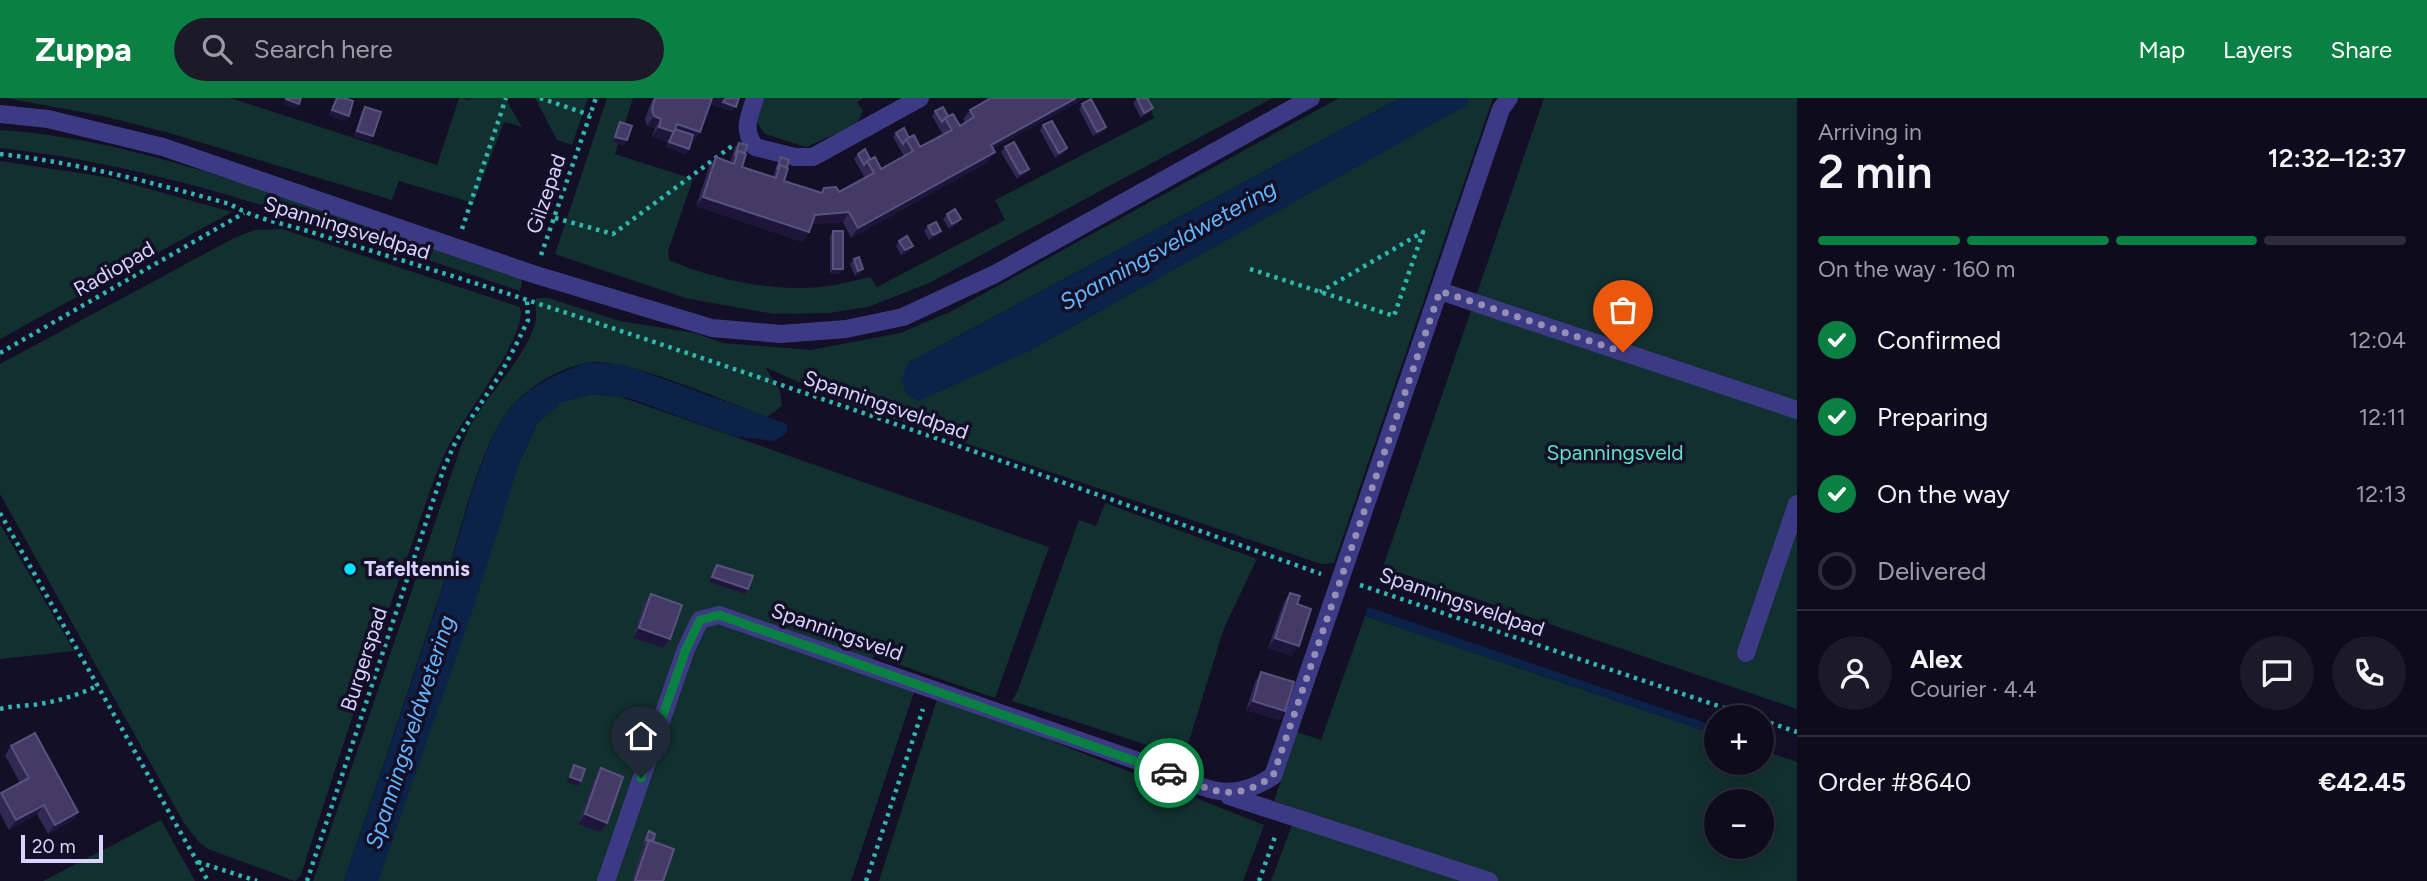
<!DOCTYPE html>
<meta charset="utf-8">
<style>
:root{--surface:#0e0b1c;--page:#1c1929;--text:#f1f3f6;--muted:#9b9ba3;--line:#2e2b3b;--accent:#0b8043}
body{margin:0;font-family:Figtree,sans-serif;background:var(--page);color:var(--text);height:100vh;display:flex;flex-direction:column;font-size:26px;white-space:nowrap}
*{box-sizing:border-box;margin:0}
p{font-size:23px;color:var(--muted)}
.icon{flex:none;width:38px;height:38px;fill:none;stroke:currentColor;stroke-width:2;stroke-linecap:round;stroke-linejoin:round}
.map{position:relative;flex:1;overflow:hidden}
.sheet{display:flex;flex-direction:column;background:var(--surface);width:630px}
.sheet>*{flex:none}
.fabs{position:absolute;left:1704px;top:607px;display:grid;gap:14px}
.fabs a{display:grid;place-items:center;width:70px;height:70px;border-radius:50%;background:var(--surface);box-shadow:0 4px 18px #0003,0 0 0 2px var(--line);font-size:35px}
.scale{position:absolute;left:21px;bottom:18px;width:82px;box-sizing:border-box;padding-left:7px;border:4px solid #d9d4ff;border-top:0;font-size:19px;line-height:24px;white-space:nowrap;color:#d9d4ff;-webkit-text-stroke:5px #130f26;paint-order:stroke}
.pin{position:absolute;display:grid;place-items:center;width:60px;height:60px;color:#fff;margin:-72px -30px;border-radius:50% 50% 50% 0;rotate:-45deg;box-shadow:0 0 7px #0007}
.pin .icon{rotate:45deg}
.courier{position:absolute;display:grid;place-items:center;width:70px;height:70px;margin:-35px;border:5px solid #0b8043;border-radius:50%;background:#fff;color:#222;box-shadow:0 2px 9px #0007}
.head em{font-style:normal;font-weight:600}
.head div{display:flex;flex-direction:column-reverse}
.head{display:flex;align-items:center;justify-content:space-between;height:119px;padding:0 21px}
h1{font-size:46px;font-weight:600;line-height:52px}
.bar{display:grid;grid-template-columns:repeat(4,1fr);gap:10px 7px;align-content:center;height:84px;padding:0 21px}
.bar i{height:9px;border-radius:5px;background:var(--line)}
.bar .selected{background:var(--accent)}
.bar p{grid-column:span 4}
.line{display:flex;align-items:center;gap:18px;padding:0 21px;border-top:2px solid var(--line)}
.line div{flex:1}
.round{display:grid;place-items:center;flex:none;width:74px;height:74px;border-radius:37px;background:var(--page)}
ol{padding:0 21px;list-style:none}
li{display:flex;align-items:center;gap:21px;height:77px}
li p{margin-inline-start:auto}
li .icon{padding:7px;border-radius:50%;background:var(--accent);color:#fff;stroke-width:4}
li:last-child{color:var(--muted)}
li i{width:38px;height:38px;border:4px solid var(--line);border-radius:50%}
header{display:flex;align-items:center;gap:42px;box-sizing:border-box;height:98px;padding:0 35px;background:var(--accent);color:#fff}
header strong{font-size:33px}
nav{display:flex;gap:38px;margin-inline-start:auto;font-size:24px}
.search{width:490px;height:63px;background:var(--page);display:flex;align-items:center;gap:18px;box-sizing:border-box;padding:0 24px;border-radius:38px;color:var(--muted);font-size:26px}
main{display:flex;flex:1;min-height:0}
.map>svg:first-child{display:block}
</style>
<header>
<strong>Zuppa</strong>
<div class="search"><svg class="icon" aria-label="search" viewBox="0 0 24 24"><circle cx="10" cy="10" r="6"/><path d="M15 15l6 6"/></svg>Search here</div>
<nav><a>Map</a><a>Layers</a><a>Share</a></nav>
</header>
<main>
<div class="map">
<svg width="1797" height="783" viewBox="0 0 1797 783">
<rect width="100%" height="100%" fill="#130f26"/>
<!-- green -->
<path fill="#12302f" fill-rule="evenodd" d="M 5,0 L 231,0 L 437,67 L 459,0 L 505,0 L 522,29 L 504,24 L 473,105 L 399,83 L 392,102 L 166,34 L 98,17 Z
M 535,0 L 588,0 L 572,47 L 557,42 Z
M 607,0 L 633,0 L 615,56 L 693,81 L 668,153 L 669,162 C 704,178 757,190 795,190 C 821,191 845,185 870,179 L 877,189 L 1005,122 L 995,102 L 1154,20 L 1146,0 L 1273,0 L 929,185 L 868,209 L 829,215 L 774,216 L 685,200 L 555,156 Z
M 762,0 L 864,0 L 857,4 L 863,13 L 856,27 L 806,49 L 765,36 L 755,21 Z
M 1339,0 L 1400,0 L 908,265 L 1027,254 L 1466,7 L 1468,0 L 1493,0 L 1334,465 L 1321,466 L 836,301 L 765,269 L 780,293 L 782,308 L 767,319 C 728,305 622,257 586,265 C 557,271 525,290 507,314 C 480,350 462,428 448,472 C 414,576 379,680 344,783 L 313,783 L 461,348 C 465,340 468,331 473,323 C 492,291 523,263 535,226 C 537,220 535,208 536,200 L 548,200 L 620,223 L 695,235 L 723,245 L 811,252 L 900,235 L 952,213 Z
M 1544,0 L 1797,0 L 1797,611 L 1383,469 Z
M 0,32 C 101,38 200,71 295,103 C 371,129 447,155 523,180 L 520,193 C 350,137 179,69 0,50 Z
M 0,63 L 106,79 L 232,114 L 0,241 Z
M 282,131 L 520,209 C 529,237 460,323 446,353 C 429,390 418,430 404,468 C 368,570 334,674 301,777 L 295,783 L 208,751 L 199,744 L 184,725 L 0,396 L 0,266 L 234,140 L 255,132 Z
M 591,296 L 621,299 L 1049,449 L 995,600 L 874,558 L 867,575 L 915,591 L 851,783 L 374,783 L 520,363 L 537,326 L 561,304 Z
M 1105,405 L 1257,461 L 1224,530 L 1184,659 L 1012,603 L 1018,592 L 1079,422 L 1096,428 Z
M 0,426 L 74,553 L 0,561 Z
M 1365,518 L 1717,637 L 1717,665 L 1762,665 L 1762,652 L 1797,664 L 1797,783 L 1271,783 L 1298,711 L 1274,703 L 1297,634 L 1321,642 ZM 1717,704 L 1762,704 L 1762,749 L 1717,749 Z
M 938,598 L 1264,727 L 1243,783 L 879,783 Z
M 161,722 L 195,783 L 43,783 Z"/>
<!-- water -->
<path fill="#0c2248" d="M 1400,0 L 1468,0 L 1467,7 L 1027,254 L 919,303 L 907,297 L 901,282 L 908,265 Z
M 588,264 L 625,267 L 787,326 L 787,335 L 774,343 L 733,338 L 629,300 L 592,296 L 561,304 L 537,326 L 520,363 L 472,514 L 378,783 L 344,783 C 380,678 416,572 450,467 C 464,425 482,346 508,313 C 529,287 557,276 588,264 Z
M 1368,509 L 1717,629 L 1717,637 L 1365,518 Z"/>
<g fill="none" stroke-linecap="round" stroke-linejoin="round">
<!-- path -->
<path stroke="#2fb8b0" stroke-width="4.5" stroke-dasharray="3.5 5" stroke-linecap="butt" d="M 540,0 L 590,17
M 0,56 C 80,65 153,85 230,106 C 256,122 288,126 317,136 C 387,158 458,179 527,202 C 793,289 1058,382 1321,476
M 555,120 L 613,136 L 732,48
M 462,131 L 506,0
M 541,157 L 596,0
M 1250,171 L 1394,218 L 1423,134 L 1320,194
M 0,255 L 244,115
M 0,415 L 208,783
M 1360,487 L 1754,620
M 0,611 C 11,608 21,608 33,607 C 55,604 76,598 97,588
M 1762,622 L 1797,634
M 198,764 L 257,783
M 307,783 L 444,370 L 456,343 L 501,275 L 516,247 L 528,222 L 527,202
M 866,783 L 923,611
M 1259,783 L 1276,736"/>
<!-- minor -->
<path stroke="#3d3a85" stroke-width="18" d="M 755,0 C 749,20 742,31 755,49 L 795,59 L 813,59 L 920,0
M 0,16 L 48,21 L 163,49 L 533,176 L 712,230 L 781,236 L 846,231 L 903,219 L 995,176 L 1311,0
M 1440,193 L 1797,312
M 1746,555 L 1797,406
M 1229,698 L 1489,783
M 606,783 L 686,551 L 700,522 L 719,517 L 1158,670 C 1203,688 1227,709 1273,678 L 1501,11 L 1509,0"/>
</g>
<!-- wall -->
<path fill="#312854" d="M 336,0 L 344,0 L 349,18 L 345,23 L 329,17 Z
M 654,0 L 738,0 L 732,13 L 710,6 L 700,34 L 694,43 L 692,43 L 686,56 L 666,49 L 668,44 L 652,38 L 655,30 L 647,28 L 645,21 L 651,4 Z
M 1137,0 L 1149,15 L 1141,20 L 1133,5 Z
M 1082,6 L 1103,34 L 1093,38 L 1079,11 Z
M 365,9 L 370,43 L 354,38 L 362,13 Z
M 970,12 L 993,51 L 988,64 L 851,140 L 843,124 L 812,126 L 809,134 L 803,144 L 696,108 L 709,69 L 716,59 L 730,65 L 735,49 L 739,45 L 745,55 L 742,69 L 773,79 L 778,64 L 781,59 L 787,69 L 784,83 L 820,95 L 824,90 L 839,94 L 865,80 L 854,61 L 858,56 L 870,61 L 881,71 L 904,58 L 893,39 L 896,35 L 909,40 L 920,49 L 943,37 L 932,18 L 935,13 L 948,18 L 960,28 L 965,25 L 963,21 Z
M 620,24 L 627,42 L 624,47 L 612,44 L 617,29 Z
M 1043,27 L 1067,50 L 1064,55 L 1055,60 L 1040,32 Z
M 1005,49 L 1029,71 L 1025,76 L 1017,81 L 1001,54 Z
M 947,116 L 961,121 L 957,126 L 949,131 L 943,121 Z
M 928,128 L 941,133 L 937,138 L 929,142 L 924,133 Z
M 833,133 L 840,176 L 830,176 L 830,138 Z
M 899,143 L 913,148 L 909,153 L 901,157 L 896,148 Z
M 854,161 L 863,171 L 860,176 L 855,178 L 850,166 Z
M 717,467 L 745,496 L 709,484 L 713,471 Z
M 1290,495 L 1297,506 L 1292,558 L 1268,550 L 1284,504 Z
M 651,496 L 670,541 L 663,550 L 633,540 L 644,505 Z
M 1261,574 L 1279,622 L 1246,612 L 1255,584 Z
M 11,648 L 78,714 L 72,723 L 48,736 L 37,716 L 9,732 L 0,715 L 0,697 L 20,685 L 5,657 Z
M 601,670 L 607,725 L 600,734 L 578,726 L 595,680 Z
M 649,733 L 653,743 L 663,783 L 632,783 L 642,751 L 645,748 L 642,747 L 645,738 Z"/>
<!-- shaded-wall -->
<path fill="#1d163a" d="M 462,0 L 472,0 L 470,3 Z
M 710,0 L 726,0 L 720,9 L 707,5 Z
M 1076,0 L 1086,0 L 984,56 L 991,47 Z
M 286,1 L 299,6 L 296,11 L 283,6 Z
M 723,4 L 736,9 L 732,13 L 720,9 Z
M 1153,10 L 1149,15 L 1141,20 L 1144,15 Z
M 332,12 L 349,18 L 345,23 L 329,17 Z
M 654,18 L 661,21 L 655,30 L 647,28 Z
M 677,26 L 700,34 L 694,43 L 673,36 L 668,44 L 652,38 L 659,29 Z
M 1106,29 L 1103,34 L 1093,38 L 1097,34 Z
M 357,33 L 373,38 L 370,43 L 354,38 Z
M 615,39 L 627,42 L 624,47 L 612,44 Z
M 669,44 L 689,51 L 686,56 L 666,49 Z
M 1067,50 L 1064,55 L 1055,60 L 1059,55 Z
M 995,54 L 988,64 L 851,140 L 858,130 Z
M 1029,71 L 1025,76 L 1017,81 L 1020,76 Z
M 703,99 L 809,134 L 803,144 L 696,108 Z
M 849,114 L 843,124 L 809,126 L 815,117 Z
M 961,121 L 957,126 L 949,131 L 952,126 Z
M 941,133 L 937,138 L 929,142 L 933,137 Z
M 913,148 L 909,153 L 901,157 L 905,152 Z
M 833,171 L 843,171 L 840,176 L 830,176 Z
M 863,171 L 860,176 L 855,178 L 858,173 Z
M 712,479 L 748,491 L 745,496 L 709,484 Z
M 639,530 L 670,541 L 663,550 L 633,540 Z
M 1275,540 L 1299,548 L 1292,558 L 1268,550 Z
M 1253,603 L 1285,613 L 1279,622 L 1246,612 Z
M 570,679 L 581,683 L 578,688 L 566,684 Z
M 44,707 L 37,716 L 9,732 L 16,722 Z
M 78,714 L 72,723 L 48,736 L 55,727 Z
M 585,716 L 607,725 L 600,734 L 578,726 Z"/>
<!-- building -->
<path fill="#433a66" stroke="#5a527e" stroke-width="2" d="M 286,0 L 301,0 L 299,6 L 286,1 Z
M 337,0 L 344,0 L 353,3 L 349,18 L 332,12 Z
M 655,0 L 712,0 L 700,34 L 677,26 L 674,34 L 659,29 L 661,21 L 654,18 L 652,11 Z
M 726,0 L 739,0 L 736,9 L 723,4 Z
M 991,0 L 1076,0 L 991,47 L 995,54 L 858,130 L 849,114 L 815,117 L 809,134 L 703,99 L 716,59 L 734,66 L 738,53 L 746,56 L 742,69 L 776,80 L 780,67 L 788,70 L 784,83 L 822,95 L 824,90 L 836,89 L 839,94 L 874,75 L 867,63 L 875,59 L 881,71 L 913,53 L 906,41 L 914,37 L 920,49 L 952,32 L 945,20 L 953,16 L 960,28 L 974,19 L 970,12 Z
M 1137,0 L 1147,0 L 1153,10 L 1144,15 Z
M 1091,1 L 1106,29 L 1097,34 L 1082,6 Z
M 365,9 L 381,14 L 373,38 L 357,33 Z
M 943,9 L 948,18 L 945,20 L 942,24 L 935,13 Z
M 1052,23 L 1067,50 L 1059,55 L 1043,27 Z
M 620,24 L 632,28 L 627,42 L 615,39 Z
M 904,30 L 909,40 L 906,41 L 903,46 L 896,35 Z
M 675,31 L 693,37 L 689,51 L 669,44 Z
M 1014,44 L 1029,71 L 1020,76 L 1005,49 Z
M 739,45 L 747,47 L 745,55 L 738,53 L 735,58 Z
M 865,51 L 870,61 L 867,63 L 864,67 L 858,56 Z
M 781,59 L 789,62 L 787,69 L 780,67 L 777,72 Z
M 955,111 L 961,121 L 952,126 L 947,116 Z
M 936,124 L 941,133 L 933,137 L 928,128 Z
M 833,133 L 843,133 L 843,171 L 833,171 Z
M 907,138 L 913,148 L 905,152 L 899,143 Z
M 859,159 L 863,171 L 858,173 L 854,161 Z
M 717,467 L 753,478 L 748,491 L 712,479 Z
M 1290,495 L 1300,498 L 1297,506 L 1311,511 L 1299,548 L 1275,540 Z
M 651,496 L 682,507 L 670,541 L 639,530 Z
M 1261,574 L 1294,584 L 1285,613 L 1253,603 Z
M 35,635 L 78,714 L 55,727 L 44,707 L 16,722 L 1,695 L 29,680 L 11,648 Z
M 574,667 L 585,671 L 581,683 L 570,679 Z
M 601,670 L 623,679 L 607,725 L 585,716 Z
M 649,733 L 655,736 L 653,743 L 649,742 L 649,743 L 646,742 Z
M 649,742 L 674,751 L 663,783 L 635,783 Z"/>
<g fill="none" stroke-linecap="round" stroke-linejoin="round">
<!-- done -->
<path stroke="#948fb3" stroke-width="7" stroke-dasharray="0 12.6" d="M 1169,675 C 1213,692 1230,707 1273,678 L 1440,193 L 1623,254"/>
<!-- route -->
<path stroke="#0b8043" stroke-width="9" d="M 641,680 L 686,551 L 700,522 L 719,517 L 1169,675"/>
</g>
<!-- markers -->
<circle fill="#00e5ff" stroke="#130f26" stroke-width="2.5" cx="350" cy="471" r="7"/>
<g text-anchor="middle" stroke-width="7" stroke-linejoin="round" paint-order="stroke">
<!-- street labels -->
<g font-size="21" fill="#d9d4ff" stroke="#130f26">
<text transform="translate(546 96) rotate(-71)" y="7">Gilzepad</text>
<text transform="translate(347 130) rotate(17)" y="7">Spanningsveldpad</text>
<text transform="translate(114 171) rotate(-30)" y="7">Radiopad</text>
<text transform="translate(886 307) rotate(19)" y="7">Spanningsveldpad</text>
<text transform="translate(1462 504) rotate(19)" y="7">Spanningsveldpad</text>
<text transform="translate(837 534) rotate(19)" y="7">Spanningsveld</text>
<text transform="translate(364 561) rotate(-72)" y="7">Burgerspad</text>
</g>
<!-- park labels -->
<g font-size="21" fill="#5fe0c0" stroke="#130f26">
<text x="1615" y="362">Spanningsveld</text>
</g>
<!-- poi labels -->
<g font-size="21" font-weight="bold" fill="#d9d4ff" stroke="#130f26" text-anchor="start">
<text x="364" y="478">Tafeltennis</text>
</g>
<!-- water labels -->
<g font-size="23" font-style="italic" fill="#62b6ff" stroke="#130f26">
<text transform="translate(1168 147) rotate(-29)" y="8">Spanningsveldwetering</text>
<text transform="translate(410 634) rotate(-72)" y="8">Spanningsveldwetering</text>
</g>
</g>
</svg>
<div class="fabs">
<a>+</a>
<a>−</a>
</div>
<div class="scale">20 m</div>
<div class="pin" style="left:1623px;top:254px;background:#ea580c"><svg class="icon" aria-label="bag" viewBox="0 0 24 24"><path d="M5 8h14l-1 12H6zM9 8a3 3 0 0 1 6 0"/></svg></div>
<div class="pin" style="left:641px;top:680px;background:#1f2937"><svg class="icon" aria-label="home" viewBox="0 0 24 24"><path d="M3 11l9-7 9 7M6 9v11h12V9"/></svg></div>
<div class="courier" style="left:1169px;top:675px"><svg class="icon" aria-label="car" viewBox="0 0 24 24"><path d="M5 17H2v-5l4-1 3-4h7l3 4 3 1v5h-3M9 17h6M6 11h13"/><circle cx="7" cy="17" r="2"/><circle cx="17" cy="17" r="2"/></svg></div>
</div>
<section class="sheet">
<div class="head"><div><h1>2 min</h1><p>Arriving in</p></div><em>12:32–12:37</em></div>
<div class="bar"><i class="selected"></i><i class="selected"></i><i class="selected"></i><i></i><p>On the way · 160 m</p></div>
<ol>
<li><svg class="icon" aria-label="check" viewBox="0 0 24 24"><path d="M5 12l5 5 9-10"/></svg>Confirmed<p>12:04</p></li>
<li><svg class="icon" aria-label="check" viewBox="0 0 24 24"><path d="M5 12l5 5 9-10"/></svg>Preparing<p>12:11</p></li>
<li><svg class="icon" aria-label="check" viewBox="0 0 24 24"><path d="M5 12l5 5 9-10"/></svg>On the way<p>12:13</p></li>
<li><i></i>Delivered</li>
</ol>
<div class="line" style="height:126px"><a class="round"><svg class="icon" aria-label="person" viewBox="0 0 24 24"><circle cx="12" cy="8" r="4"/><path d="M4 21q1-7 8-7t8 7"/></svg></a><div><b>Alex</b><p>Courier · 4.4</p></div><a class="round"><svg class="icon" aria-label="chat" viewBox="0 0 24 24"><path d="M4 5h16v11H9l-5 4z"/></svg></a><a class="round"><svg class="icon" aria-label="phone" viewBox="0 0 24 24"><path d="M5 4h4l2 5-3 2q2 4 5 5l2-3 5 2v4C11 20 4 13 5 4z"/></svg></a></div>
<div class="line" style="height:91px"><div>Order #8640</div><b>€42.45</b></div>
</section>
</main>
